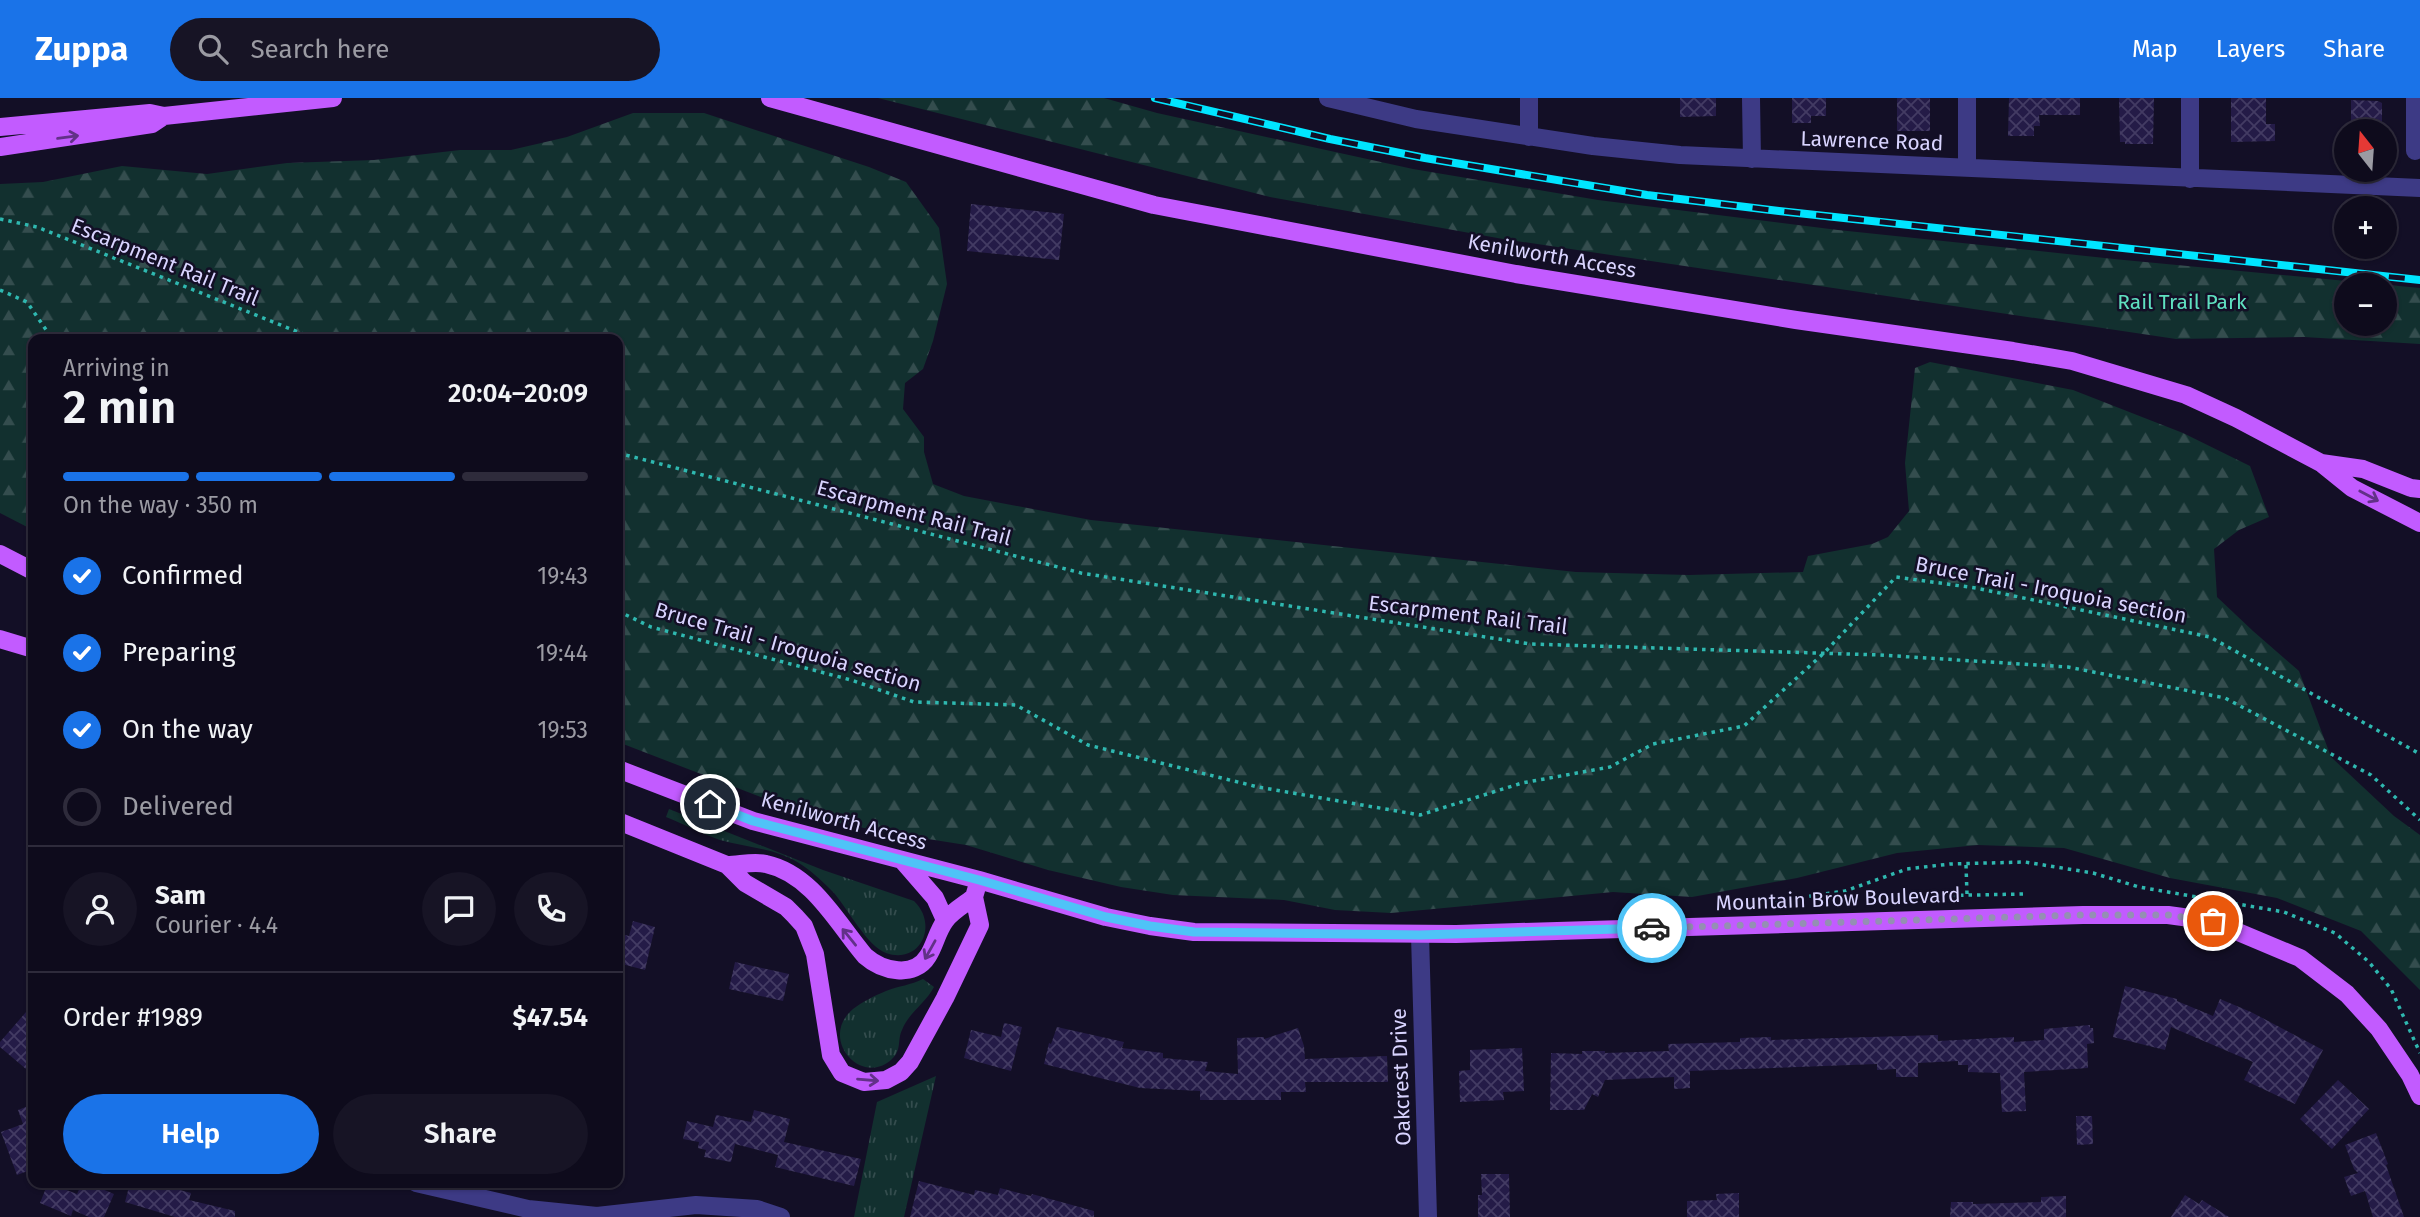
<!DOCTYPE html>
<meta charset="utf-8">
<style>
:root{--surface:#0e0b1c;--page:#171425;--text:#f1f3f6;--muted:#9b9ba3;--line:#2e2b3b;--accent:#1a73e8}
body{margin:0;font-family:"Fira Sans",sans-serif;background:var(--page);color:var(--text);height:100vh;display:flex;flex-direction:column;font-size:26px;white-space:nowrap}
*{box-sizing:border-box;margin:0}
p{font-size:23px;color:var(--muted)}
.icon{flex:none;width:38px;height:38px;fill:none;stroke:currentColor;stroke-width:2;stroke-linecap:round;stroke-linejoin:round}
.map{position:relative;flex:1;overflow:hidden}
.panel{position:absolute;left:28px;top:236px;width:595px;height:854px;display:flex;flex-direction:column;background:var(--surface);border-radius:14px;box-shadow:0 2px 5px #0004,0 0 0 2px var(--line)}
.panel>*{flex:none}
.needle{width:46px;rotate:343deg}
.controls{position:absolute;left:2334px;top:21px;display:grid;gap:14px}
.controls a{display:grid;place-items:center;width:63px;height:63px;border-radius:50%;background:var(--surface);box-shadow:0 2px 5px #0004,0 0 0 2px var(--line);font-size:35px}
.pin{position:absolute;display:grid;place-items:center;width:60px;height:60px;color:#fff;margin:-30px;border:4px solid #fff;border-radius:50%;box-shadow:0 2px 7px #0007}
.courier{position:absolute;display:grid;place-items:center;width:70px;height:70px;margin:-35px;border:5px solid #4fc3f7;border-radius:50%;background:#fff;color:#222;box-shadow:0 2px 9px #0007}
.overview em{font-style:normal;font-weight:600}
.overview div{display:flex;flex-direction:column-reverse}
.overview{display:flex;align-items:center;justify-content:space-between;height:119px;padding:0 35px}
h1{font-size:46px;font-weight:600;line-height:52px}
.bar{display:grid;grid-template-columns:repeat(4,1fr);gap:10px 7px;align-content:center;height:84px;padding:0 35px}
.bar i{height:9px;border-radius:5px;background:var(--line)}
.bar .current{background:var(--accent)}
.bar p{grid-column:span 4}
.line{display:flex;align-items:center;gap:18px;padding:0 35px;border-top:2px solid var(--line)}
.line div{flex:1}
.round{display:grid;place-items:center;flex:none;width:74px;height:74px;border-radius:37px;background:var(--page)}
ol{padding:0 35px;list-style:none}
li{display:flex;align-items:center;gap:21px;height:77px}
li p{margin-inline-start:auto}
li .icon{padding:7px;border-radius:50%;background:var(--accent);color:#fff;stroke-width:4}
li:last-child{color:var(--muted)}
li i{width:38px;height:38px;border:4px solid var(--line);border-radius:50%}
.primary-button{display:flex;gap:14px;margin-top:auto;padding:14px 35px}
.primary-button a{flex:1;height:80px;border-radius:42px;background:var(--accent);color:#fff;font-size:28px;font-weight:600;line-height:80px;text-align:center}
.primary-button a+a{background:var(--page);color:var(--text)}
header{display:flex;align-items:center;gap:42px;box-sizing:border-box;height:98px;padding:0 35px;background:var(--accent);color:#fff}
header strong{font-size:33px}
nav{display:flex;gap:38px;margin-inline-start:auto;font-size:24px}
.search{width:490px;height:63px;background:var(--page);display:flex;align-items:center;gap:18px;box-sizing:border-box;padding:0 24px;border-radius:38px;color:var(--muted);font-size:26px}
.map>svg:first-child{display:block}
</style>
<header>
<strong>Zuppa</strong>
<div class="search"><svg class="icon" aria-label="search" viewBox="0 0 24 24"><circle cx="10" cy="10" r="6"/><path d="M15 15l6 6"/></svg>Search here</div>
<nav><a>Map</a><a>Layers</a><a>Share</a></nav>
</header>
<div class="map">
<svg width="2420" height="1119" viewBox="0 0 2420 1119">
<defs>
<pattern id="grass-tufts" width="24" height="20" patternUnits="userSpaceOnUse" patternTransform="scale(1.75)"><rect width="24" height="20" fill="#12302f"/><path d="M3 7l-1-3M5 7V3M7 7l1-3M15 17l-1-3M17 17v-4M19 17l1-3" fill="none" stroke="#344d4e"/></pattern>
<pattern id="forest-firs" width="22" height="20" patternUnits="userSpaceOnUse" patternTransform="scale(1.75)"><rect width="22" height="20" fill="#12302f"/><path d="M5 1l3.5 6h-7zM16 11l3.5 6h-7z" fill="#344d4e"/></pattern>
<pattern id="building-cross-hatch" width="8" height="8" patternUnits="userSpaceOnUse" patternTransform="scale(1.75)"><rect width="8" height="8" fill="#241b47"/><path d="M0 0l8 8M0 8l8-8" fill="none" stroke="#433b63"/></pattern>
</defs>
<rect width="100%" height="100%" fill="#130f26"/>
<!-- grass -->
<path fill="url(#grass-tufts)" d="M 669,711 L 823,772 L 914,803 C 939,827 920,867 886,855 C 867,848 848,811 834,795 C 824,785 814,775 802,767 C 777,750 748,750 720,742 C 702,736 684,726 666,719 Z
M 923,881 L 934,889 C 925,906 909,914 902,932 C 897,942 902,952 892,961 C 861,990 818,940 853,911 C 862,904 876,897 886,893 C 899,888 911,887 923,881 Z
M 936,978 L 904,1119 L 854,1119 L 877,1004 Z"/>
<!-- forest -->
<path fill="url(#forest-firs)" fill-rule="evenodd" d="M 878,0 L 1104,0 L 1157,15 L 1413,71 L 1598,102 L 1838,132 L 2124,162 L 2420,190 L 2420,246 L 2304,239 L 2176,241 L 1503,141 L 1270,99 ZM 2347,187 L 2385,187 L 2385,226 L 2347,226 Z
M 633,15 L 704,15 L 869,69 L 906,84 L 939,130 L 947,186 L 933,243 L 923,271 L 905,285 L 903,311 L 924,339 L 924,354 L 933,386 L 964,398 L 1091,422 L 1576,474 L 1689,477 L 1803,474 L 1808,458 L 1872,446 L 1888,439 L 1909,413 L 1905,365 L 1915,270 L 1930,264 L 2073,292 L 2183,335 L 2250,368 L 2269,419 L 2239,432 L 2214,451 L 2217,499 L 2253,533 L 2299,573 L 2331,659 L 2394,718 L 2420,737 L 2420,892 L 2361,833 L 2277,800 L 2170,780 L 2064,750 L 1978,747 L 1897,755 L 1797,780 L 1692,799 L 1613,794 L 1391,815 L 1335,812 L 1284,802 L 1173,797 L 1121,789 L 1048,772 L 966,747 L 884,734 L 815,720 L 618,644 L 618,242 L 33,242 L 33,432 L 0,415 L 0,86 L 43,84 L 122,68 L 207,76 L 287,65 L 374,62 L 460,52 L 511,52 L 567,39 Z"/>
<!-- building -->
<path fill="url(#building-cross-hatch)" d="M 1680,0 L 1716,0 L 1716,18 L 1680,19 Z
M 1792,0 L 1826,0 L 1826,18 L 1811,18 L 1811,25 L 1792,25 Z
M 1897,0 L 1930,0 L 1930,33 L 1897,33 Z
M 2009,0 L 2080,0 L 2080,17 L 2039,17 L 2040,28 L 2034,28 L 2034,38 L 2008,38 Z
M 2119,0 L 2154,0 L 2153,46 L 2125,46 L 2125,44 L 2120,44 Z
M 2231,0 L 2266,0 L 2266,26 L 2275,26 L 2275,43 L 2231,44 Z
M 2351,2 L 2378,3 L 2382,5 L 2382,25 L 2378,25 L 2378,33 L 2351,33 Z
M 971,106 L 1064,116 L 1059,162 L 967,153 Z
M 633,823 L 655,829 L 645,872 L 618,865 L 618,835 L 629,838 Z
M 735,864 L 789,876 L 783,903 L 729,891 Z
M 2125,888 L 2177,901 L 2177,903 L 2213,918 L 2220,901 L 2251,914 L 2323,952 L 2295,1006 L 2244,982 L 2253,964 L 2171,929 L 2165,952 L 2113,939 Z
M 33,906 L 33,977 L 0,949 L 0,944 Z
M 1004,925 L 1022,929 L 1011,973 L 964,960 L 971,932 L 1001,939 Z
M 2090,927 L 2090,930 L 2093,930 L 2094,945 L 2087,946 L 2088,970 L 2024,974 L 2026,1013 L 2002,1014 L 2000,975 L 1968,974 L 1968,967 L 1958,967 L 1958,963 L 1918,965 L 1918,979 L 1896,979 L 1896,971 L 1877,972 L 1877,966 L 1690,973 L 1690,990 L 1674,991 L 1674,979 L 1605,982 L 1598,999 L 1592,996 L 1584,1012 L 1550,1012 L 1551,955 L 1582,956 L 1582,953 L 1605,953 L 1605,955 L 1669,953 L 1668,946 L 1740,944 L 1740,940 L 1771,939 L 1771,942 L 1938,937 L 1938,943 L 2014,939 L 2014,944 L 2044,942 L 2044,931 Z
M 1057,929 L 1124,944 L 1122,950 L 1163,955 L 1163,960 L 1208,964 L 1205,973 L 1238,976 L 1237,940 L 1264,939 L 1264,941 L 1298,930 L 1304,948 L 1305,961 L 1387,958 L 1388,984 L 1305,984 L 1306,994 L 1281,994 L 1281,1002 L 1200,1002 L 1200,993 L 1140,990 L 1044,966 L 1049,945 L 1051,946 Z
M 1522,950 L 1524,993 L 1503,994 L 1504,1002 L 1460,1004 L 1459,973 L 1470,972 L 1470,952 Z
M 2338,982 L 2369,1011 L 2332,1051 L 2300,1021 Z
M 33,1006 L 33,1071 L 17,1077 L 1,1034 L 23,1026 L 18,1012 Z
M 754,1012 L 790,1021 L 784,1044 L 861,1061 L 854,1088 L 775,1069 L 778,1057 L 735,1046 L 731,1064 L 704,1059 L 706,1052 L 698,1050 L 699,1044 L 683,1041 L 687,1023 L 713,1029 L 716,1017 L 751,1024 Z
M 2076,1018 L 2092,1018 L 2093,1046 L 2077,1047 Z
M 2376,1035 L 2388,1066 L 2386,1067 L 2404,1119 L 2373,1119 L 2365,1093 L 2351,1098 L 2344,1079 L 2358,1075 L 2354,1071 L 2345,1047 Z
M 1481,1076 L 1509,1076 L 1510,1119 L 1478,1119 L 1478,1097 L 1482,1097 Z
M 919,1083 L 974,1097 L 975,1092 L 998,1097 L 1000,1090 L 1031,1098 L 1032,1096 L 1094,1113 L 1094,1119 L 910,1119 Z
M 48,1085 L 77,1096 L 82,1085 L 88,1085 L 114,1096 L 104,1119 L 89,1119 L 73,1112 L 71,1118 L 40,1105 Z
M 130,1085 L 145,1085 L 160,1089 L 161,1087 L 191,1095 L 189,1102 L 235,1113 L 235,1119 L 175,1119 L 125,1104 Z
M 1739,1095 L 1739,1119 L 1687,1119 L 1687,1103 L 1717,1102 L 1716,1096 Z
M 2185,1097 L 2199,1106 L 2202,1102 L 2229,1119 L 2171,1119 Z
M 2066,1098 L 2066,1119 L 1950,1119 L 1951,1104 L 1973,1104 L 1973,1106 L 2041,1104 L 2041,1099 Z"/>
<g fill="none" stroke-linecap="round" stroke-linejoin="round">
<!-- path -->
<path stroke="#2fb8b0" stroke-width="3.5" stroke-dasharray="3.5 5" stroke-linecap="butt" d="M 0,121 L 37,129 L 318,242
M 0,192 L 27,204 L 53,242
M 618,355 L 1081,475 L 1530,546 L 1880,557 L 2068,569 L 2225,600 L 2371,677 L 2420,722
M 618,513 L 651,529 L 851,582 L 914,604 L 1016,607 L 1088,647 L 1258,689 L 1420,717 L 1522,685 L 1610,669 L 1653,646 L 1744,628 L 1824,555 L 1896,479 L 1976,490 L 2210,539 L 2420,656
M 1966,767 L 1967,796
M 1926,798 L 2023,796
M 1742,808 L 1845,793 L 1907,771 L 1950,766 L 2025,764 L 2093,775 L 2139,789 L 2284,814 L 2335,835 L 2369,864 L 2391,891 L 2420,955"/>
<!-- minor -->
<path stroke="#3d3a85" stroke-width="18" d="M 1328,0 L 1416,21 L 1593,48 L 1680,57 L 2420,90
M 1529,0 L 1529,39
M 1751,0 L 1752,61
M 2190,0 L 2190,81
M 2415,0 L 2415,53
M 1967,70 L 1967,0
M 1420,837 L 1428,1119
M 416,1085 L 528,1111 L 597,1118 L 696,1107 L 757,1111 L 781,1119"/>
<!-- major -->
<path stroke="#c25bff" stroke-width="18" d="M 770,0 L 1154,107 L 1516,176 L 1796,222 L 2013,253 L 2072,263 L 2186,297 L 2236,320 L 2321,365 L 2352,390 L 2420,425
M 0,29 L 150,15 L 164,18 L 333,0
M 0,49 L 152,26 L 161,20
M 2321,365 L 2363,371 L 2411,390 L 2420,391
M 0,456 L 33,473
M 0,541 L 33,551
M 618,671 L 753,723 L 979,782 L 1106,819 L 1150,828 L 1194,834 L 1456,836 L 2083,817 L 2168,817 L 2212,823 L 2300,860 L 2347,896 L 2379,931 L 2410,977 L 2420,998
M 618,723 L 727,767 L 745,785 L 786,809 L 795,818 L 804,828 L 815,856 L 831,957 L 842,975 L 864,984 L 886,982 L 901,974 L 910,964 L 945,900 L 980,827 L 974,799 L 979,782
M 902,762 L 935,800 L 945,822
M 727,767 C 739,767 754,763 766,766 C 812,776 837,825 865,858 C 882,873 914,881 928,858 C 935,847 937,834 945,823 C 951,814 965,806 974,799"/>
<!-- rail casing -->
<g stroke="#00e5ff" stroke-width="8">
<path id="rail" d="M 1155,0 L 1330,41 L 1425,60 L 1647,97 L 1779,113 L 2420,182"/>
</g>
<!-- rail -->
<use href="#rail" stroke="#130f26" stroke-width="5" stroke-dasharray="16" stroke-linecap="butt"/>
</g>
<!-- one-way arrows -->
<defs><path id="oneway-shaft" d="M-6 0H5M1.5-3L5.5 0L1.5 3" fill="none" stroke-width="1.6" stroke-linecap="round" stroke-linejoin="round" transform="scale(1.75)"/></defs>
<g stroke="#623188">
<use href="#oneway-shaft" transform="translate(68 39) rotate(-8)"/>
<use href="#oneway-shaft" transform="translate(2369 398) rotate(28)"/>
<use href="#oneway-shaft" transform="translate(849 839) rotate(-129)"/>
<use href="#oneway-shaft" transform="translate(930 852) rotate(119)"/>
<use href="#oneway-shaft" transform="translate(868 982) rotate(5)"/>
</g>
<g fill="none" stroke-linecap="round" stroke-linejoin="round">
<!-- done -->
<path stroke="#948fb3" stroke-width="7" stroke-dasharray="0 12.6" d="M 1652,830 L 2083,817 L 2168,817 L 2213,823"/>
<!-- route -->
<path stroke="#4fc3f7" stroke-width="9" d="M 710,706 L 753,723 L 979,782 L 1106,819 L 1150,828 L 1194,834 L 1420,837 L 1652,830"/>
</g>
<g text-anchor="middle" stroke-width="5" stroke-linejoin="round" paint-order="stroke">
<!-- street labels -->
<g font-size="21" fill="#d9d4ff" stroke="#130f26">
<text transform="translate(1872 43) rotate(2)" y="7">Lawrence Road</text>
<text transform="translate(1552 158) rotate(10)" y="7">Kenilworth Access</text>
<text transform="translate(165 164) rotate(22)" y="7">Escarpment Rail Trail</text>
<text transform="translate(914 415) rotate(15)" y="7">Escarpment Rail Trail</text>
<text transform="translate(2051 492) rotate(11)" y="7">Bruce Trail - Iroquoia section</text>
<text transform="translate(1468 517) rotate(7)" y="7">Escarpment Rail Trail</text>
<text transform="translate(788 549) rotate(16)" y="7">Bruce Trail - Iroquoia section</text>
<text transform="translate(844 723) rotate(15)" y="7">Kenilworth Access</text>
<text transform="translate(1838 801) rotate(-2)" y="7">Mountain Brow Boulevard</text>
<text transform="translate(1401 979) rotate(-92)" y="7">Oakcrest Drive</text>
</g>
<!-- park labels -->
<g font-size="21" fill="#5fe0c0" stroke="#130f26">
<text x="2182" y="211">Rail Trail Park</text>
</g>
</g>
</svg>
<div class="controls">
<a><svg class="needle" viewBox="-14 -14 28 28"><path d="M0-13l5 13h-10z" fill="#e53935"/><path d="M0 13l5-13h-10z" fill="#9b9ba3"/></svg></a>
<a>+</a>
<a>−</a>
</div>
<div class="pin" style="left:2213px;top:823px;background:#ea580c"><svg class="icon" aria-label="bag" viewBox="0 0 24 24"><path d="M5 8h14l-1 12H6zM9 8a3 3 0 0 1 6 0"/></svg></div>
<div class="pin" style="left:710px;top:706px;background:#1f2937"><svg class="icon" aria-label="home" viewBox="0 0 24 24"><path d="M3 11l9-7 9 7M6 9v11h12V9"/></svg></div>
<div class="courier" style="left:1652px;top:830px"><svg class="icon" aria-label="car" viewBox="0 0 24 24"><path d="M5 17H2v-5l4-1 3-4h7l3 4 3 1v5h-3M9 17h6M6 11h13"/><circle cx="7" cy="17" r="2"/><circle cx="17" cy="17" r="2"/></svg></div>
<section class="panel">
<div class="overview"><div><h1>2 min</h1><p>Arriving in</p></div><em>20:04–20:09</em></div>
<div class="bar"><i class="current"></i><i class="current"></i><i class="current"></i><i></i><p>On the way · 350 m</p></div>
<ol>
<li><svg class="icon" aria-label="check" viewBox="0 0 24 24"><path d="M5 12l5 5 9-10"/></svg>Confirmed<p>19:43</p></li>
<li><svg class="icon" aria-label="check" viewBox="0 0 24 24"><path d="M5 12l5 5 9-10"/></svg>Preparing<p>19:44</p></li>
<li><svg class="icon" aria-label="check" viewBox="0 0 24 24"><path d="M5 12l5 5 9-10"/></svg>On the way<p>19:53</p></li>
<li><i></i>Delivered</li>
</ol>
<div class="line" style="height:126px"><a class="round"><svg class="icon" aria-label="person" viewBox="0 0 24 24"><circle cx="12" cy="8" r="4"/><path d="M4 21q1-7 8-7t8 7"/></svg></a><div><b>Sam</b><p>Courier · 4.4</p></div><a class="round"><svg class="icon" aria-label="chat" viewBox="0 0 24 24"><path d="M4 5h16v11H9l-5 4z"/></svg></a><a class="round"><svg class="icon" aria-label="phone" viewBox="0 0 24 24"><path d="M5 4h4l2 5-3 2q2 4 5 5l2-3 5 2v4C11 20 4 13 5 4z"/></svg></a></div>
<div class="line" style="height:91px"><div>Order #1989</div><b>$47.54</b></div>
<div class="primary-button"><a>Help</a><a>Share</a></div>
</section>
</div>
